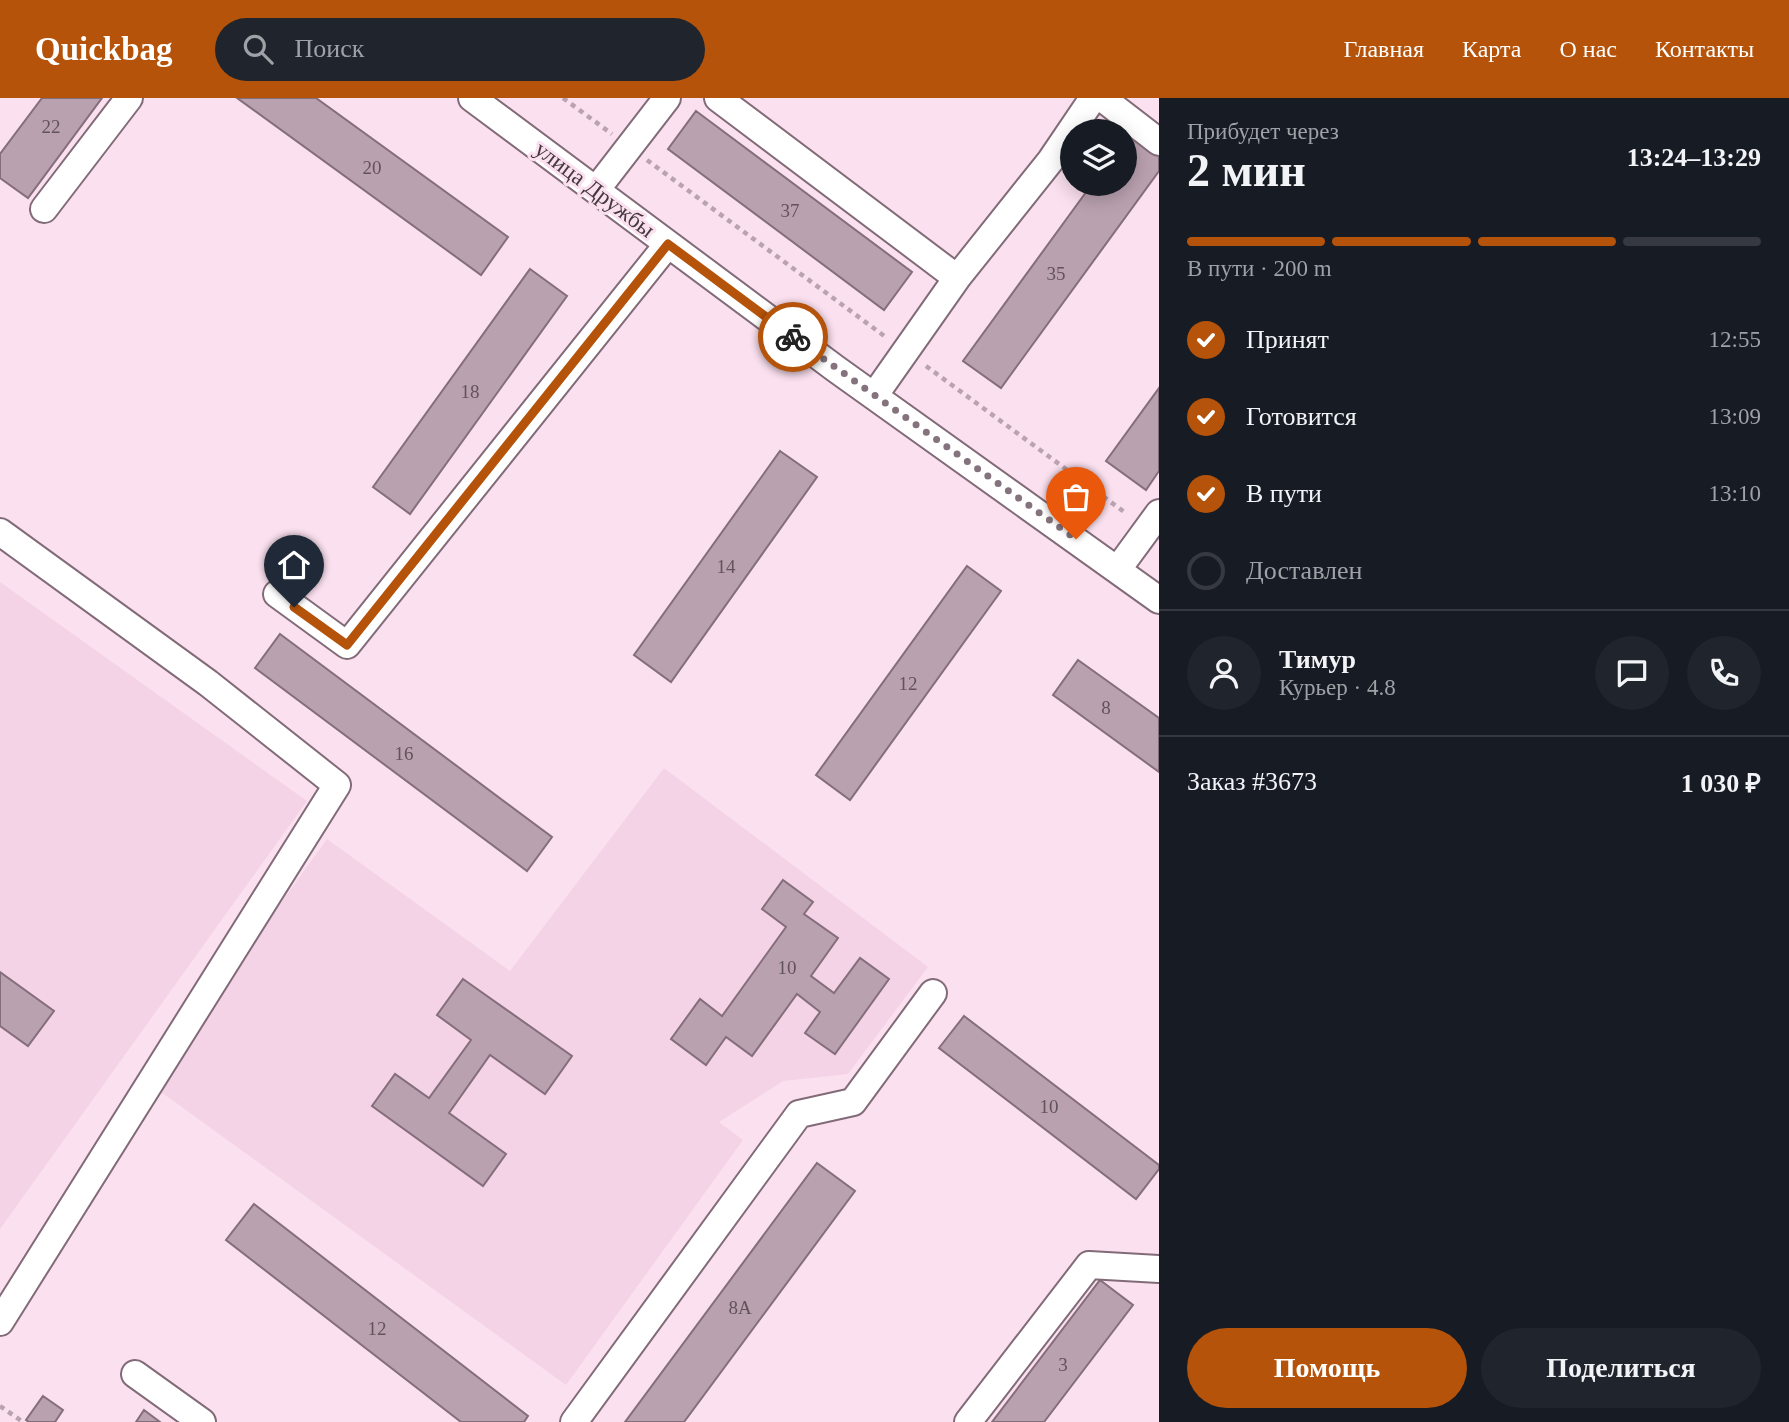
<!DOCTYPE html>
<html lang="ru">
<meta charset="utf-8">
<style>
:root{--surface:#171b24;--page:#20242c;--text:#f1f3f6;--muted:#9ea1a6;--line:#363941;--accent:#b45309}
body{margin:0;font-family:Georgia,serif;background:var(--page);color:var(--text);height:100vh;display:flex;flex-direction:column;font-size:26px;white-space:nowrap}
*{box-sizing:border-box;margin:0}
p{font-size:23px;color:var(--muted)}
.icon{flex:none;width:38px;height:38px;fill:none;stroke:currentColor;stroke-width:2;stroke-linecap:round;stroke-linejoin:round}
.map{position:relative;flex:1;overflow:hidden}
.panel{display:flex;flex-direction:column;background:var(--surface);width:630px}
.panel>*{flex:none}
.fabs{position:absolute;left:1060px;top:21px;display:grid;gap:14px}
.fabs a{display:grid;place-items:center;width:77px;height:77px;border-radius:50%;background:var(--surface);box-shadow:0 4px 18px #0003;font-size:35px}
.pin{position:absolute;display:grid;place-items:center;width:60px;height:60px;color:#fff;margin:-72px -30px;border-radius:50% 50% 50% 0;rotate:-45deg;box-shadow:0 0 7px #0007}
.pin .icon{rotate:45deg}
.courier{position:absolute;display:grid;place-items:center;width:70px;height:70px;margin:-35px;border:5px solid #b45309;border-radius:50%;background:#fff;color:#222;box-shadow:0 2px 9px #0007}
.summary em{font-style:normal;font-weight:700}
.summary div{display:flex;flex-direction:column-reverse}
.summary{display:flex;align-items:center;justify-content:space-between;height:119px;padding:0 28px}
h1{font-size:46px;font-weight:700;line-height:52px}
.bar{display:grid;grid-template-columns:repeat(4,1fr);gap:10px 7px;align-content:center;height:84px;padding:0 28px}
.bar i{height:9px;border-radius:5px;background:var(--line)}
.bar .on{background:var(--accent)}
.bar p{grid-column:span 4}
.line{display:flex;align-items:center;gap:18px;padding:0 28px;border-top:2px solid var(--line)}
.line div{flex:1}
.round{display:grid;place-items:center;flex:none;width:74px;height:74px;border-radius:37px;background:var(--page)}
ol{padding:0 28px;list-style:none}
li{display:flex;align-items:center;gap:21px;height:77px}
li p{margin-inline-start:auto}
li .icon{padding:7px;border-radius:50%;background:var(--accent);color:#fff;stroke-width:4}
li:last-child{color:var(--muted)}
li i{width:38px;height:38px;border:4px solid var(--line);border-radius:50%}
.cta{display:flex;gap:14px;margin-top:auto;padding:14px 28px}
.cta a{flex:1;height:80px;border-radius:42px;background:var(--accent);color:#fff;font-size:28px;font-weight:700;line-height:80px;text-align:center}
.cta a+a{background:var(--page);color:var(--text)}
header{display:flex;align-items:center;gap:42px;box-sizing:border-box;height:98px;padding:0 35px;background:var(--accent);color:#fff}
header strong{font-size:33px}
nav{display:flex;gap:38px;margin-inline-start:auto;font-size:24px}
.search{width:490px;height:63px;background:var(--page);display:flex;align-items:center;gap:18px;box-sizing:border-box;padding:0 24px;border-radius:38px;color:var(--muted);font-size:26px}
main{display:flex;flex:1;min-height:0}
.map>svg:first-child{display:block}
</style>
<header>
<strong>Quickbag</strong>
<div class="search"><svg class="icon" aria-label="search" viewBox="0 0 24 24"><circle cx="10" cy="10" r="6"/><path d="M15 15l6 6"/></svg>Поиск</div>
<nav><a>Главная</a><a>Карта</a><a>О нас</a><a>Контакты</a></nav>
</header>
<main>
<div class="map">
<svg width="1159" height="1324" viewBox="0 0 1159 1324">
<rect width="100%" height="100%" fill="#fbe0ef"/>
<!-- built -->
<path fill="#f4d3e6" d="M 0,484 L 307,703 L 0,1131 Z
M 664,670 L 928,869 L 848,976 L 783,983 L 719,1024 L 743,1042 L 566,1287 L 150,986 L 327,741 L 510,873 Z"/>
<!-- building -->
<path fill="#baa1b0" stroke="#856e7b" stroke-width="2" d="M 42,0 L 102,0 L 28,100 L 0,80 L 0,56 Z
M 237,0 L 316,0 L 508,139 L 481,177 Z
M 696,13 L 912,174 L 884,212 L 668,51 Z
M 1131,33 L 1159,53 L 1159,73 L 1001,290 L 963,263 L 1092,86 L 1125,86 L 1125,40 Z
M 530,171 L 567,198 L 410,416 L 373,389 Z
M 1159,290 L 1159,373 L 1146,392 L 1106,363 Z
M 780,353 L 817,379 L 671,584 L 634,557 Z
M 967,468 L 1001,493 L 850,702 L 816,677 Z
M 280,536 L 552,739 L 527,773 L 255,570 Z
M 1078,562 L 1159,620 L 1159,674 L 1053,597 Z
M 783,782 L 813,804 L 804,816 L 838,840 L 811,878 L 834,895 L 860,860 L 889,881 L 835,956 L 805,935 L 820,914 L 797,896 L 752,958 L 726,939 L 706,967 L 671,941 L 700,901 L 722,918 L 786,829 L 762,811 Z
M 0,874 L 54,913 L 28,948 L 0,928 Z
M 463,881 L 572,958 L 545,996 L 490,957 L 449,1015 L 506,1056 L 483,1088 L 372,1008 L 395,976 L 429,1000 L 471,942 L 437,917 Z
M 964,918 L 1159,1067 L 1159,1071 L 1136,1101 L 939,950 Z
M 817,1065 L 855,1093 L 684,1324 L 625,1324 Z
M 254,1106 L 528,1318 L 524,1324 L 461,1324 L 226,1142 Z
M 1100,1182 L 1133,1207 L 1044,1324 L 992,1324 Z
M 43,1298 L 63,1312 L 55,1324 L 29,1324 L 26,1322 Z
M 144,1312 L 160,1324 L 136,1324 Z"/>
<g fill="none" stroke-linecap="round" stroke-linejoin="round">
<!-- minor casing -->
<g stroke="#826b78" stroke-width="30">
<path id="minor" d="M 472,0 L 836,271 L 1159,502
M 718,0 L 957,180
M 1102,0 L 1159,44
M 596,92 L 667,0
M 44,111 L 129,0
M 874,298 L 957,180 L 1051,62 L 1093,0
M 0,434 L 208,585 L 337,687 L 0,1224
M 1118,471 L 1159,415
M 277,496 L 347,547 L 668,146
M 135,1276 L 202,1324
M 574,1324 L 799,1016 L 853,1004 L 933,895
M 968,1324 L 1089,1167 L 1159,1171"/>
</g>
<!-- path -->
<path stroke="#b8a3ae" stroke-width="4.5" stroke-dasharray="5 5" stroke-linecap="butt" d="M 563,0 L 612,36
M 647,62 L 887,240
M 926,268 L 1127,416
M 0,1308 L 23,1324"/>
<!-- minor -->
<use href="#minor" stroke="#fff" stroke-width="26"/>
</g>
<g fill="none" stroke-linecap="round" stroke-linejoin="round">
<!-- done -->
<path stroke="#84737d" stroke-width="7" stroke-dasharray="0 12.6" d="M 793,239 L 1076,441"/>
<!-- route -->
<path stroke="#b45309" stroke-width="9" d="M 294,509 L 347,547 L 668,146 L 793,239"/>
</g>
<g text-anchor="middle" stroke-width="6" stroke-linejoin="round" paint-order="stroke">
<!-- number labels -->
<g font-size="19" fill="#62535b">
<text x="51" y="35">22</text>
<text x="372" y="76">20</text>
<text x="790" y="119">37</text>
<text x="1056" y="182">35</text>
<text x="470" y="300">18</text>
<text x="726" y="475">14</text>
<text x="908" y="592">12</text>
<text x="1106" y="616">8</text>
<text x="404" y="662">16</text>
<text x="787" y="876">10</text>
<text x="1049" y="1015">10</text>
<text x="740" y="1216">8А</text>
<text x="377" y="1237">12</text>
<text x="1063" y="1273">3</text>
</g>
<!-- street labels -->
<g font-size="23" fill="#44393f" stroke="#fbe0ef">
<text transform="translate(595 91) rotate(37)" y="8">улица Дружбы</text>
</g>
</g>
</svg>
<div class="fabs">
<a><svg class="icon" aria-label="layers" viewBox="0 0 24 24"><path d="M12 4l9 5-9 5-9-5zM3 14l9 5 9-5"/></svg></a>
</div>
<div class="pin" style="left:1076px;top:441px;background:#ea580c"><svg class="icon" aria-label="bag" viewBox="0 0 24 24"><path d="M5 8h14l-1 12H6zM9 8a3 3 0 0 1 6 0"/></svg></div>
<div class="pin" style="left:294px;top:509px;background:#1f2937"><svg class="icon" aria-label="home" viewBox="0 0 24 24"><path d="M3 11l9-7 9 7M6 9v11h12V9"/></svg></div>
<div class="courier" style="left:793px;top:239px"><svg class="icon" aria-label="bike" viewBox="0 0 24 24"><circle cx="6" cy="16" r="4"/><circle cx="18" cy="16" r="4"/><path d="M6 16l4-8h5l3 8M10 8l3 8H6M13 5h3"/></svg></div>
</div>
<section class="panel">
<div class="summary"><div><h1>2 мин</h1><p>Прибудет через</p></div><em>13:24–13:29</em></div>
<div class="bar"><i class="on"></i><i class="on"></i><i class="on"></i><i></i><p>В пути · 200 m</p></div>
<ol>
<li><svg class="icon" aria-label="check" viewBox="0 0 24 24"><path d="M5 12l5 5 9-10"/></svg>Принят<p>12:55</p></li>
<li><svg class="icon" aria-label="check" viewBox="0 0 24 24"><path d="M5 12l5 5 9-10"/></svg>Готовится<p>13:09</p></li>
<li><svg class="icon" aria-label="check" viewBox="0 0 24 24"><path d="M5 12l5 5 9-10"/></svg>В пути<p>13:10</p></li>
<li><i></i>Доставлен</li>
</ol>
<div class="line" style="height:126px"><a class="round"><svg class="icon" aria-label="person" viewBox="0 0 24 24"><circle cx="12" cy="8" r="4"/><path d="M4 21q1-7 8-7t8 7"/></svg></a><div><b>Тимур</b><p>Курьер · 4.8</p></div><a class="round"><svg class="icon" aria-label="chat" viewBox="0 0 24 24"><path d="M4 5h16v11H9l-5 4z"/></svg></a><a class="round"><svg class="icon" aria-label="phone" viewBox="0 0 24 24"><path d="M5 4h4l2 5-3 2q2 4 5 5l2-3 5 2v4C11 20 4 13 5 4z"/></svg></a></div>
<div class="line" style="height:91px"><div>Заказ #3673</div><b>1 030 ₽</b></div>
<div class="cta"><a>Помощь</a><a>Поделиться</a></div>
</section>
</main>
